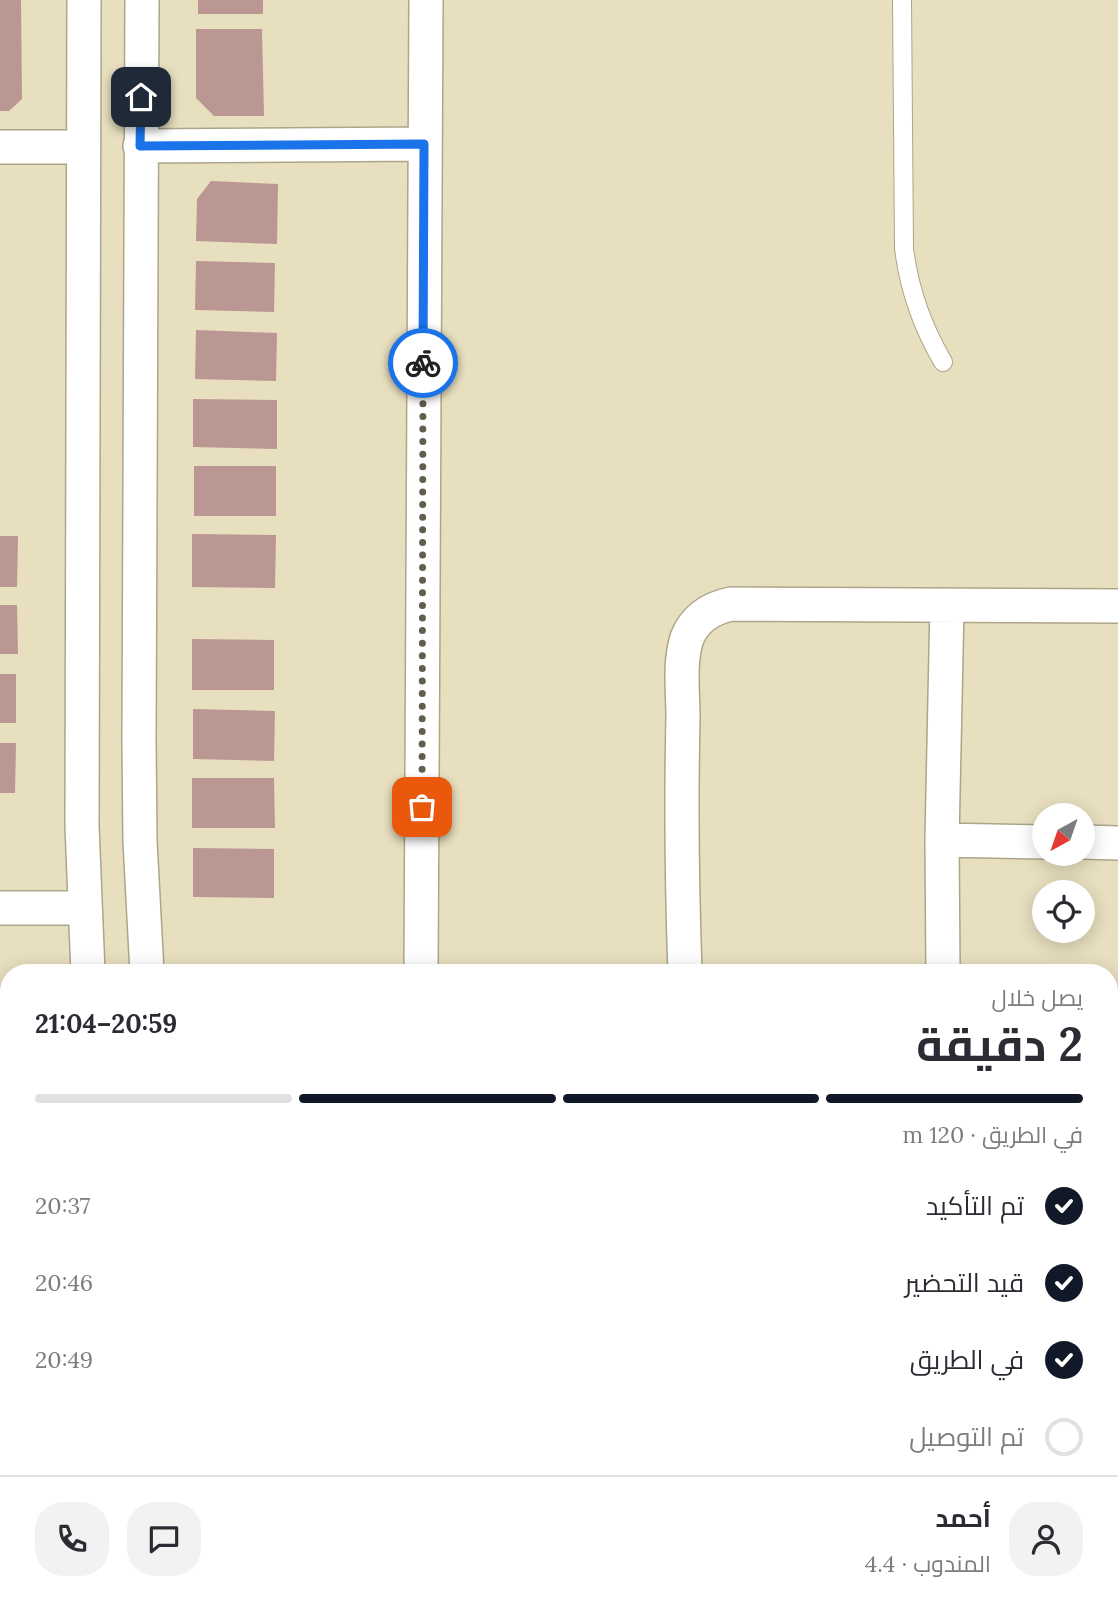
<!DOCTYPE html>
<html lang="ar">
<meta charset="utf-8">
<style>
:root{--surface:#fff;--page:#f2f2f3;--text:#2b2b33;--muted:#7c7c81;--line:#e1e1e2;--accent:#111827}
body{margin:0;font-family:Lora,Cairo,serif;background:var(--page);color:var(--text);direction:rtl;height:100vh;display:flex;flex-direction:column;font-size:26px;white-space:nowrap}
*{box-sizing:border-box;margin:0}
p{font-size:23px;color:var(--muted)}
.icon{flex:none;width:38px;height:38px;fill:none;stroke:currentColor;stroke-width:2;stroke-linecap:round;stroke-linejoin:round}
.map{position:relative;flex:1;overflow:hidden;direction:ltr}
.panel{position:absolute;left:0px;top:964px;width:1118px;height:653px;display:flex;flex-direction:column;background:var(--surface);border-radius:28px 28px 0 0;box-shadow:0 4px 18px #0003;direction:rtl}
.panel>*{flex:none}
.needle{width:46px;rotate:220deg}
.controls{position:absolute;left:1032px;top:803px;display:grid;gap:14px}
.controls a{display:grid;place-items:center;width:63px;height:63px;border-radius:50%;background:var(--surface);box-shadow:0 4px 18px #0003;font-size:35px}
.pin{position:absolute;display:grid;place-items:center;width:60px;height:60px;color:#fff;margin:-30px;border-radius:14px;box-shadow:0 4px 10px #0006}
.courier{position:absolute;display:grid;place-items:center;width:70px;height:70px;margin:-35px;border:5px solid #1a73e8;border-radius:50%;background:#fff;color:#222;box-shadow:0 2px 9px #0007}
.head em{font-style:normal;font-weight:700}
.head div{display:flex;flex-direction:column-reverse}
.head{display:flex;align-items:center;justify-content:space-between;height:119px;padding:0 35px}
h1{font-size:46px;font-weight:700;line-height:52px}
.bar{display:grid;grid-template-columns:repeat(4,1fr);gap:10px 7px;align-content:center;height:84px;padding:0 35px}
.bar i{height:9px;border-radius:5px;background:var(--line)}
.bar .selected{background:var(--accent)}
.bar p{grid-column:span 4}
.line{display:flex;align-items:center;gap:18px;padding:0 35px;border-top:2px solid var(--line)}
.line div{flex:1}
.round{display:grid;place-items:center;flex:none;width:74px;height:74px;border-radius:28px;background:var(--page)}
ol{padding:0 35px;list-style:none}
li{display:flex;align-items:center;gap:21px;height:77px}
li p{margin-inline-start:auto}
li .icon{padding:7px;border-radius:50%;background:var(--accent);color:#fff;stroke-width:4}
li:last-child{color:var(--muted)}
li i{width:38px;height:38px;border:4px solid var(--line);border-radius:50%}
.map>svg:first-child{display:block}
</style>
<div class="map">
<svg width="1118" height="1616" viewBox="0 0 1118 1616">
<rect width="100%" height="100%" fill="#e8dfbf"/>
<!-- building -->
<path fill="#ba9793" d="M 0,0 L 21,0 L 22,99 L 9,111 L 0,111 Z
M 198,0 L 263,0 L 263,14 L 198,14 Z
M 196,29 L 262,29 L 264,116 L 214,116 L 196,98 Z
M 211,181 L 278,184 L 277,244 L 196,241 L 197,199 Z
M 196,261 L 275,263 L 274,312 L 195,310 Z
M 196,330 L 277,333 L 276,381 L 195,379 Z
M 193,399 L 277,400 L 277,449 L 193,447 Z
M 194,466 L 276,466 L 276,516 L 194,516 Z
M 192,534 L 276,535 L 275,588 L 192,587 Z
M 0,536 L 18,536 L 17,587 L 0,587 Z
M 0,605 L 17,605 L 18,654 L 0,654 Z
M 192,639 L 274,640 L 274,690 L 192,690 Z
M 0,674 L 16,674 L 16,723 L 0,723 Z
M 193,709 L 275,711 L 274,761 L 193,759 Z
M 0,743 L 16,743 L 15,793 L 0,793 Z
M 192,778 L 274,778 L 275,828 L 192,828 Z
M 193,848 L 274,849 L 274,898 L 193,897 Z"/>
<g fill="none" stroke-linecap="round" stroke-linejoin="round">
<!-- service casing -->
<g stroke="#ada587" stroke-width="20">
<path id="service" d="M 902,0 L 904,248 C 909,290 922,326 943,362"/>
</g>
<!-- minor casing -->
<g stroke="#ada587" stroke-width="36">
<path id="minor" d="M 84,0 L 82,826 L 88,973
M 142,0 L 139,741 L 140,841 L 147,973
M 140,146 L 423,144
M 0,147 L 82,147
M 942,840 L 1045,842
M 1083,842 L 1118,843
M 0,908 L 84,908
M 421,973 L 426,0
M 685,973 C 682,888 681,803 683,718 C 683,693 679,662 687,638 C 695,618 712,608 731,604 L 1118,606
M 943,973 L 942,840 L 947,605
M 0,1201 L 9,1201
M 1110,1256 L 1118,1253
M 1110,1534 L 1118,1531
M 202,1608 L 204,1616
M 262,1608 L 264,1616
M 557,1608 L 560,1616
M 827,1608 L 831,1616
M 1103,1608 L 1106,1616"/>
</g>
<!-- service -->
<use href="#service" stroke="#fff" stroke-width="18"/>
<!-- minor -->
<use href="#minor" stroke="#fff" stroke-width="33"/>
</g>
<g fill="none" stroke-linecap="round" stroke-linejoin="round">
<!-- done -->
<path stroke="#635e4c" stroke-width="7" stroke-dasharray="0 12.6" d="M 422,807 L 423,363"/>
<!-- route -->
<path stroke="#1a73e8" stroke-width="9" d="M 141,97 L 140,146 L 424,144 L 423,363"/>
</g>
</svg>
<div class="controls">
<a><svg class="needle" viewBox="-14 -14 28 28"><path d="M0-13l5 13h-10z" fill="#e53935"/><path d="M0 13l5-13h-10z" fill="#7c7c81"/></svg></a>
<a><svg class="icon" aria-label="locate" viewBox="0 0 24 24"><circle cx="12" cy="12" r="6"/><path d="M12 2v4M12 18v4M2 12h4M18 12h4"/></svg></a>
</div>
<div class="pin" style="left:422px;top:807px;background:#ea580c"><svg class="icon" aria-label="bag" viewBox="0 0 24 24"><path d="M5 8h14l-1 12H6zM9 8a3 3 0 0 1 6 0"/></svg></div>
<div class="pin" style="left:141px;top:97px;background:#1f2937"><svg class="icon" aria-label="home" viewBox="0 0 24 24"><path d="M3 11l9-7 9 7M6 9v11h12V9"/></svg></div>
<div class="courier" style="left:423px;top:363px"><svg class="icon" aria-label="bike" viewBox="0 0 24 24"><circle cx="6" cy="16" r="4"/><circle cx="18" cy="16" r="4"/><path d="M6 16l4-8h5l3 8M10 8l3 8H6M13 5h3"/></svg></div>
<section class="panel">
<div class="head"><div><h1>2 دقيقة</h1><p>يصل خلال</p></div><em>20:59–21:04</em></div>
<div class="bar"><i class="selected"></i><i class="selected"></i><i class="selected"></i><i></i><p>في الطريق · 120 m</p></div>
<ol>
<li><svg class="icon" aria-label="check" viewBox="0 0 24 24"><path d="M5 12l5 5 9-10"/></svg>تم التأكيد<p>20:37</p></li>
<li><svg class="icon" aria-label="check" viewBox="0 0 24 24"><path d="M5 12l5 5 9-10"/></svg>قيد التحضير<p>20:46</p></li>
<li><svg class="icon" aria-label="check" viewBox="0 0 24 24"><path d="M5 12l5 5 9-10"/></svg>في الطريق<p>20:49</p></li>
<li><i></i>تم التوصيل</li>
</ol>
<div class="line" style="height:126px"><a class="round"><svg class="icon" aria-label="person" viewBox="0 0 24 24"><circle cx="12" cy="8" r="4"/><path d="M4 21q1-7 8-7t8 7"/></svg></a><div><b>أحمد</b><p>المندوب · 4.4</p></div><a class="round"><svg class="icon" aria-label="chat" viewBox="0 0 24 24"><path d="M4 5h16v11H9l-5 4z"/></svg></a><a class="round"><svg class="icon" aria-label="phone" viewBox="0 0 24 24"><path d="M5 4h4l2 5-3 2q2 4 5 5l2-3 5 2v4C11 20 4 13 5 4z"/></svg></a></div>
</section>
</div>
